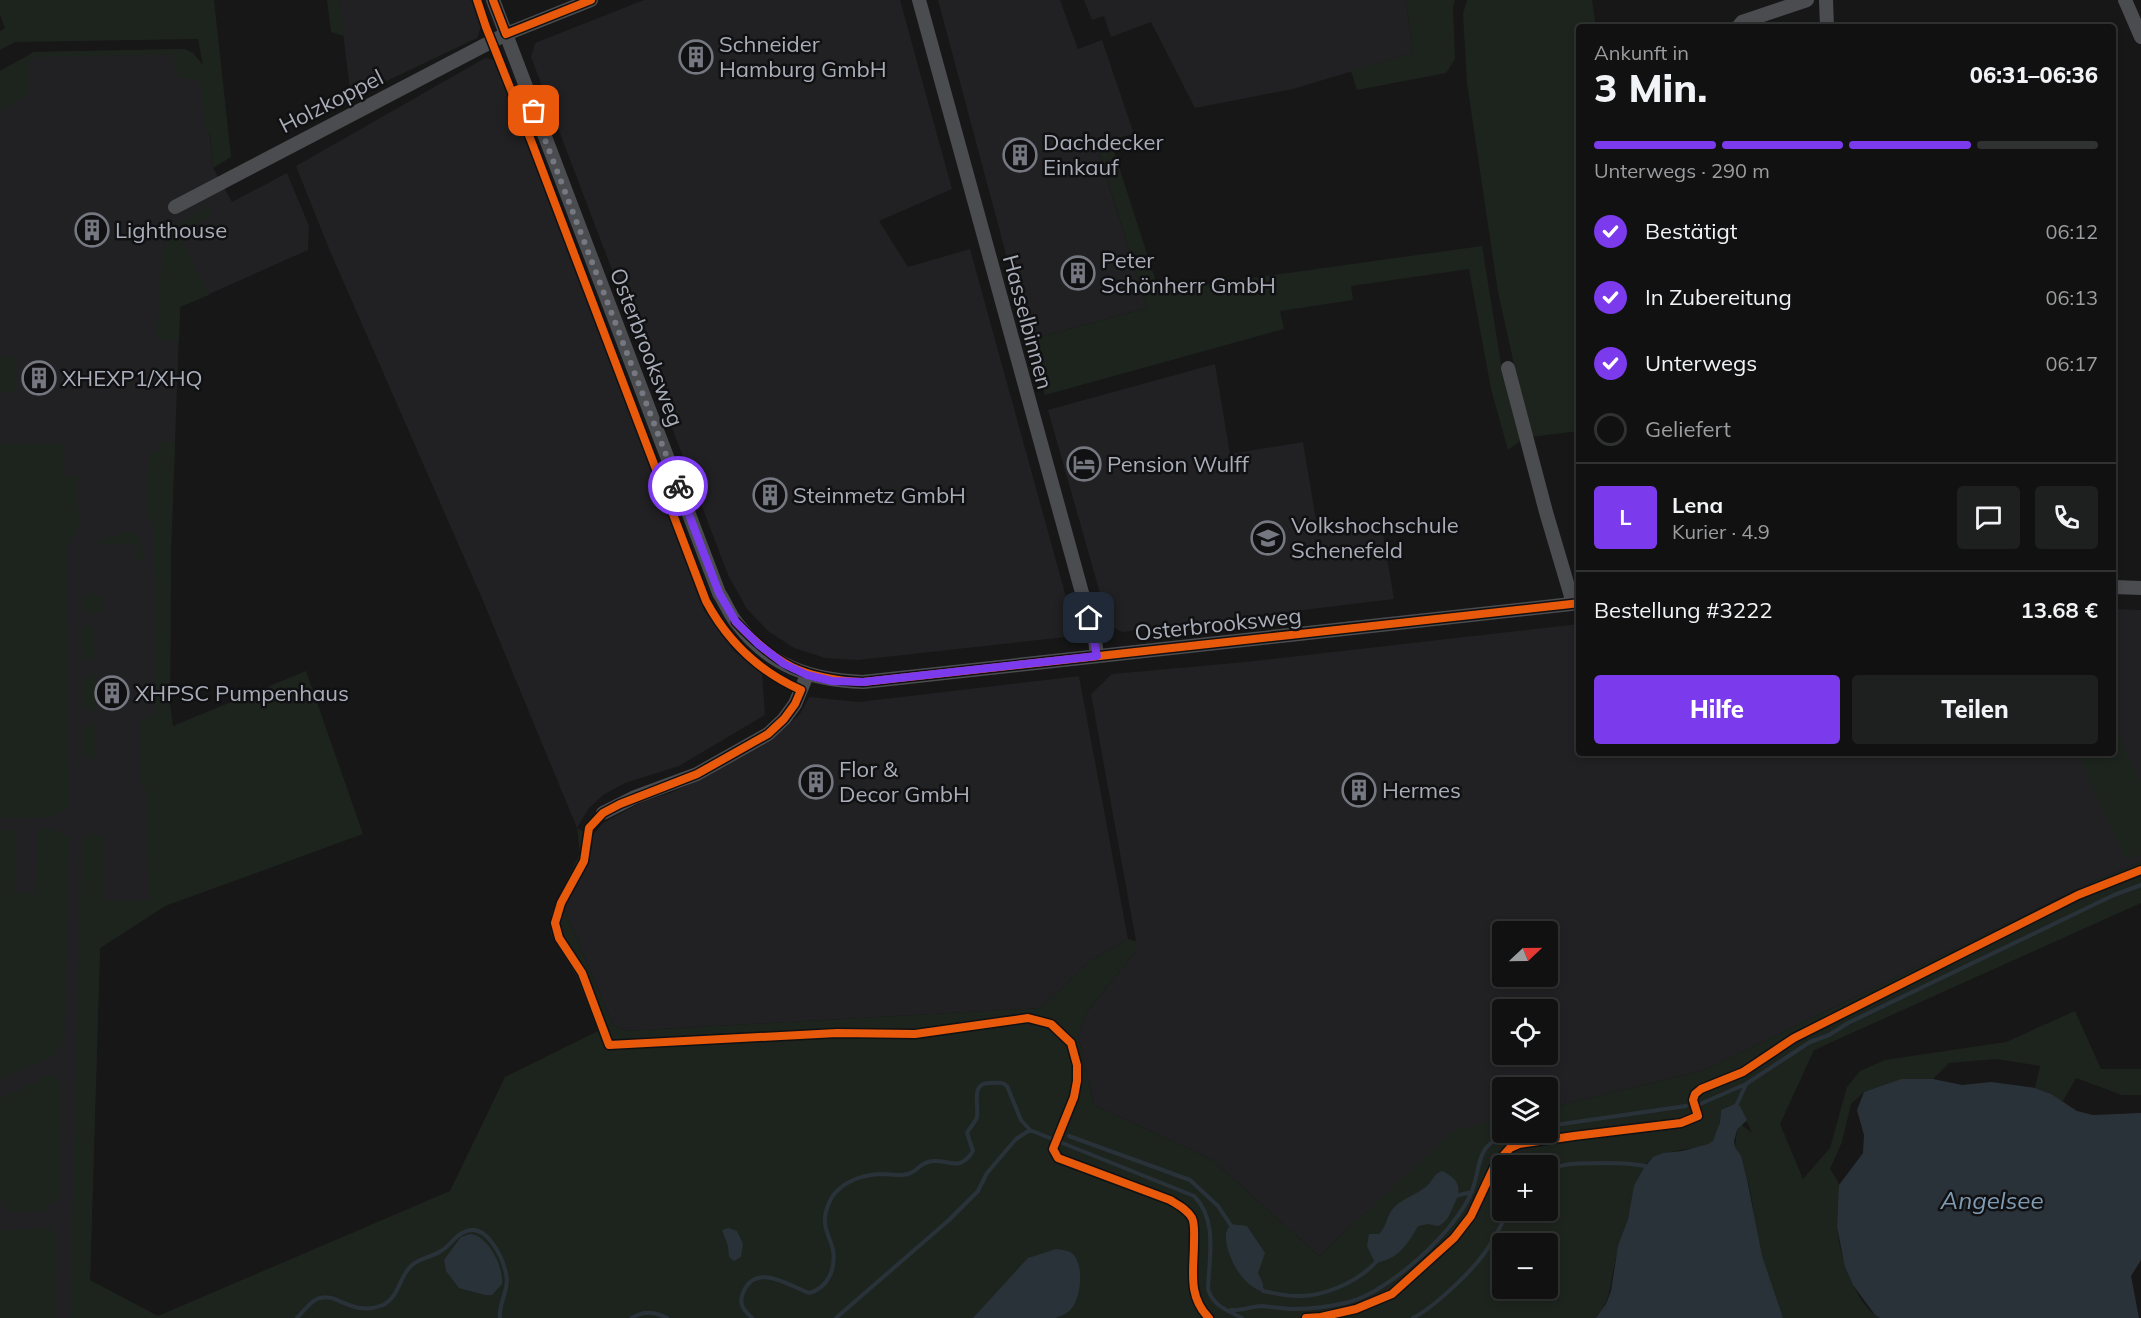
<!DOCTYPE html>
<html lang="de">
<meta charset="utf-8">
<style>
:root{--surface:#111;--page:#1e1f1f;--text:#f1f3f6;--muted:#9c9d9f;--line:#303131;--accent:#7c3aed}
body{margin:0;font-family:Mulish,sans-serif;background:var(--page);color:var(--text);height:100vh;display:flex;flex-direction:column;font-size:22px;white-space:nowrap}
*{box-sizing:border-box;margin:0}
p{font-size:20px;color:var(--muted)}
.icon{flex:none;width:33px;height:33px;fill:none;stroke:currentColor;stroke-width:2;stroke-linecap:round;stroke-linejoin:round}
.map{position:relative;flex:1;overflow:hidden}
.drawer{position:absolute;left:1576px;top:24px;width:540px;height:732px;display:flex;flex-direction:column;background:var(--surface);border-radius:6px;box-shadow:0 3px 9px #0003,0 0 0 2px var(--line)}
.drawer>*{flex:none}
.needle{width:39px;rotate:68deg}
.tools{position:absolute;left:1492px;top:921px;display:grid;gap:12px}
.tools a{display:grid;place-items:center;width:66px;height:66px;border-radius:6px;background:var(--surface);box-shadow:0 3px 9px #0003,0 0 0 2px var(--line);font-size:30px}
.pin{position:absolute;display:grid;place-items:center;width:51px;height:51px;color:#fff;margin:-26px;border-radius:12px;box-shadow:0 3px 9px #0006}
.courier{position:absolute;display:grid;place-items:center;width:60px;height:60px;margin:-30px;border:4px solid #7c3aed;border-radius:50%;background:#fff;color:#222;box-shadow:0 2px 8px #0007}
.overview em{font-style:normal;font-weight:800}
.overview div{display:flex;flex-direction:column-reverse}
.overview{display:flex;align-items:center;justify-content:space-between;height:102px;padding:0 18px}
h1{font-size:39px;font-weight:800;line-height:45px}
.bar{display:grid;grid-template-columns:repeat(4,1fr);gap:9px 6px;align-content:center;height:72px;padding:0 18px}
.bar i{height:8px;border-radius:4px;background:var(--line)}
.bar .selected{background:var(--accent)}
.bar p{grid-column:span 4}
.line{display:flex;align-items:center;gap:15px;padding:0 18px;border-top:2px solid var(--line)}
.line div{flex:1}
.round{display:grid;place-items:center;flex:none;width:63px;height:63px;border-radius:6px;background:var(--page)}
ol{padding:0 18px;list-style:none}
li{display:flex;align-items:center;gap:18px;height:66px}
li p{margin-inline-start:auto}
li .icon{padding:6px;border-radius:50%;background:var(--accent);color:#fff;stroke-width:4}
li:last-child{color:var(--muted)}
li i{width:33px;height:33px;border:3px solid var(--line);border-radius:50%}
.action{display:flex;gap:12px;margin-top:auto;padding:12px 18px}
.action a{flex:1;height:69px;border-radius:6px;background:var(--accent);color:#fff;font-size:24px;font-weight:800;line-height:69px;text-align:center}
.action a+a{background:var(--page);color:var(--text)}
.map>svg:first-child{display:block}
</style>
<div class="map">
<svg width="2141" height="1318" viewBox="0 0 2141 1318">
<rect width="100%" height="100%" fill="#171717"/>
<!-- built -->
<path fill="#212123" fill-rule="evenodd" d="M 339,0 L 473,0 L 482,24 L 477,38 L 351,98 Z
M 644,0 L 900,0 L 952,189 L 879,221 L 908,267 L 970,249 L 1074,626 L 1065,637 L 858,660 L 825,658 L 794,648 L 768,631 L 747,609 L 728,575 L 531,57 L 535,43 Z
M 938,0 L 1060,0 L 1078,49 L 1102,40 L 1134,134 L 1096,143 L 1147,308 L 1029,340 Z
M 1084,0 L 1406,0 L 1413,53 L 1293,89 L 1195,108 L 1151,22 L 1111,37 L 1104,16 L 1092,20 Z
M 184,49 L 193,53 L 203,67 L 213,168 L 232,202 L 287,173 L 309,226 L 308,250 L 180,307 L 171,548 L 170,704 L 165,906 L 100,948 L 90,1280 L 79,1318 L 0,1318 L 0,71 L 34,52 Z
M 485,58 L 497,61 L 535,165 L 664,501 L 704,610 L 733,650 L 762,674 L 765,715 L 679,766 L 625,783 L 603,795 L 589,808 L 577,828 L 481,596 L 330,251 L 296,166 Z
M 1215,364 L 1230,454 L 1303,442 L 1318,532 L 1381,522 L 1394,599 L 1122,632 L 1109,625 L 1048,410 Z
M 2114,609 L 2141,610 L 2141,862 L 2096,880 L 1705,1070 L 1548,1108 L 1548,1088 L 1503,1088 L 1503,1119 L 1454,1131 L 1319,1256 L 1211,1159 L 1094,1105 L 1078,1036 L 1086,1013 L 1136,951 L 1136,941 L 1091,694 L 1112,674 L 1245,662 L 1579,624 L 1580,753 L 2114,753 ZM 1503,932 L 1548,932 L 1548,976 L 1503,976 ZM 1503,1010 L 1548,1010 L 1548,1054 L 1503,1054 Z
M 1079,676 L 1128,939 L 1090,961 L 1041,1008 L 625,1031 L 613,1025 L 563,906 L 590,855 L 591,837 L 603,823 L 646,800 L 668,794 L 709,775 L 779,733 L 800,714 L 809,697 L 859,702 Z"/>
<!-- green -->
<path fill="#1d241e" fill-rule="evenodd" d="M 0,0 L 214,0 L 231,157 L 213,168 L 210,133 L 206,133 L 200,80 L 177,77 L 173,54 L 35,57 L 30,60 L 30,93 L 0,112 L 0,71 L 34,52 L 184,49 L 193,53 L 203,65 L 198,39 L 15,42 L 0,50 L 0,31 L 5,28 L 0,15 Z
M 327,0 L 339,0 L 344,36 L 331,32 Z
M 1406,0 L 1455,0 L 1453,7 L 1455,59 L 1446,73 L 1357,90 L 1351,71 L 1413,53 Z
M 1467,0 L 1592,0 L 1596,27 L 1580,27 L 1579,431 L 1530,437 L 1498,292 L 1467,83 L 1463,14 Z
M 1110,139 L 1159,291 L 1482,246 L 1502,370 L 1520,441 L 1508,450 L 1491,389 L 1469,269 L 1351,286 L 1353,300 L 1280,311 L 1284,329 L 1045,395 L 1029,340 L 1147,308 L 1096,142 Z
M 207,206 L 212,215 L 185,230 L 183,244 L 209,295 L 180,307 L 179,341 L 157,340 L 162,251 L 171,233 L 180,223 Z
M 0,357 L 15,357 L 16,392 L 0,392 Z
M 159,442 L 175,443 L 171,548 L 170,704 L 173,726 L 306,671 L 363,834 L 165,906 L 100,948 L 90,1280 L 158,1316 L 450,1191 L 505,1077 L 598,1031 L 576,975 L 551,934 L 551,914 L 580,853 L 577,828 L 591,837 L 590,855 L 563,906 L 613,1025 L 625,1031 L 1041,1008 L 1090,961 L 1128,939 L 1136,941 L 1136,951 L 1086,1013 L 1078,1036 L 1094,1105 L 1211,1159 L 1319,1256 L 1454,1130 L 1503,1119 L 1503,1132 L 1548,1132 L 1548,1108 L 1705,1070 L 2096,880 L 2141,862 L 2141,903 L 1814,1050 L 1780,1124 L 1803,1179 L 1830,1148 L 1847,1087 L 1860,1071 L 1885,1060 L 2006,1042 L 2075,1011 L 2101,1069 L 2141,1069 L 2141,1095 L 2122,1095 L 2076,1078 L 2062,1103 L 2051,1094 L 2035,1088 L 2040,1066 L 1996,1059 L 1949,1063 L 1933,1079 L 1901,1079 L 1864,1092 L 1851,1104 L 1842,1142 L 1830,1169 C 1833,1174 1838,1180 1839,1185 C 1842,1198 1836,1214 1837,1227 C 1839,1254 1855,1305 1880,1318 L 1783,1318 C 1774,1298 1767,1277 1761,1256 C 1754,1224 1752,1174 1735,1147 L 1737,1131 L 1742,1125 L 1752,1133 L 1740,1107 L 1721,1110 C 1720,1119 1719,1134 1713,1141 C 1705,1151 1661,1147 1648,1162 C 1634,1178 1633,1198 1628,1218 C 1624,1234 1617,1250 1614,1267 C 1610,1286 1610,1302 1596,1318 L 70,1318 L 82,838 L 86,835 L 103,834 L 104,901 L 149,901 L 147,792 L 140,781 L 142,717 L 156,716 L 154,525 L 147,514 L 149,452 L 159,452 ZM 1503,1166 L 1548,1166 L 1548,1210 L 1503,1210 ZM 1503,1244 L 1548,1244 L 1548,1288 L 1503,1288 Z
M 0,443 L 63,443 L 64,476 L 77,476 L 79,528 L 66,546 L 69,809 L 50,817 L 7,819 L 0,817 Z
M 122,533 C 143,532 143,543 143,560 L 136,560 L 136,544 L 90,544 Z
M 102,594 L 103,613 L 85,613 L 81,610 L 81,599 L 84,595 Z
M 85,626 L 94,626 L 95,659 L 85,660 L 81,656 L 81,630 Z
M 85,676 L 95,676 L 95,709 L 86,710 L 81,706 L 81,680 Z
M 85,725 L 95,725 L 95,758 L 86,758 L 82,755 L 82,729 Z
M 2114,725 L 2141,782 L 2141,854 L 2126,860 L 2077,753 L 2114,753 Z
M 38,829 L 54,830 L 69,836 L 64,1040 L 54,1056 L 0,1079 L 0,830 L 16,830 L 14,893 L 36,893 Z
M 54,1073 L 62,1084 L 59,1196 L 43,1212 L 11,1212 L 0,1199 L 0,1099 Z
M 49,1228 L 57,1237 L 55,1318 L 0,1318 L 0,1230 Z"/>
<!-- water -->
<path fill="#2a3239" d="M 1901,1079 L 1933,1079 L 1962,1085 L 1991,1082 L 2014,1085 L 2035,1088 L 2051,1094 L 2077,1111 L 2093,1115 L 2141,1113 L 2141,1260 L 2131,1276 L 2139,1318 L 1880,1318 L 1875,1315 L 1853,1285 L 1845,1267 L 1837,1227 L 1839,1185 L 1863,1153 L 1864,1135 L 1857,1110 L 1864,1092 Z
M 1735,1104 L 1740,1106 L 1747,1120 L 1737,1130 L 1734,1141 L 1735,1147 L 1741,1156 L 1747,1179 L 1762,1256 L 1783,1318 L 1596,1318 L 1606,1304 L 1611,1291 L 1618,1246 L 1628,1219 L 1634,1186 L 1643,1169 L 1653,1157 L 1663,1153 L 1682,1151 L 1708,1144 L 1713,1141 L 1720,1122 L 1721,1110 Z
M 1442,1171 C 1461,1180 1462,1189 1453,1207 C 1449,1216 1447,1222 1438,1226 L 1428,1224 L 1418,1226 C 1406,1246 1399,1259 1375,1263 L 1367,1246 L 1369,1234 L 1379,1234 C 1387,1225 1385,1222 1390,1213 C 1399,1198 1417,1196 1429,1184 C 1434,1178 1434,1174 1442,1171 Z
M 1230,1224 L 1247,1226 L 1265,1253 L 1258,1273 L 1263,1284 L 1263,1291 C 1243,1288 1224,1253 1226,1233 C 1227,1230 1229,1227 1230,1224 Z
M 729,1228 L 737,1231 L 743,1244 L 741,1257 L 734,1261 L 729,1257 L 728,1246 L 722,1230 Z
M 470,1234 C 488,1235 504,1267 502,1284 L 492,1295 L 485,1295 L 459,1288 L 446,1271 L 444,1260 L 461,1237 Z
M 1056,1249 C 1063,1250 1069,1250 1074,1255 C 1084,1267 1081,1298 1071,1309 C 1067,1314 1061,1316 1055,1318 L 973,1318 L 1028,1258 Z"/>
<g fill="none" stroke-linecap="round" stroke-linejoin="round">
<!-- stream -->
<path stroke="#2a3239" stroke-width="4" d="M 1700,1104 L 1746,1084
M 1737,1104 L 1746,1084 L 1810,1042 L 1829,1035 L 1848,1023 L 2114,895 L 2141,885
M 1548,1126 L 1686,1106
M 1069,1136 L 1190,1180 L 1218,1206 L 1232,1227
M 1548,1170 C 1572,1161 1582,1164 1606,1163 C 1620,1163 1631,1163 1645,1166
M 1455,1196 L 1472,1192
M 1261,1288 L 1263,1291 C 1274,1293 1285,1296 1296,1296 C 1324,1297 1358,1282 1377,1261
M 1231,1310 C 1242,1311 1252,1306 1262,1306 C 1273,1307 1284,1309 1294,1309 C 1311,1309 1333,1306 1349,1302 C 1389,1292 1457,1230 1472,1191 C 1483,1160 1474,1145 1513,1132
M 297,1318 C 303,1312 309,1303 317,1299 C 337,1290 350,1318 383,1305 C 400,1296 399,1276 412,1265 C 420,1258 432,1257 441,1251 C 450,1246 453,1238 462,1233 C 485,1219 502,1256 506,1273 C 510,1290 498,1303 500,1318
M 632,1318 C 644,1310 655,1312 667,1318
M 752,1318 C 745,1311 738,1305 743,1293 C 755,1262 788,1285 809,1293 C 828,1288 836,1269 833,1250 C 831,1241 826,1233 825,1223 C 824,1212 830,1197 838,1190 C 851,1178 869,1174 885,1174 C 893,1175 901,1176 908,1174 C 916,1172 920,1164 928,1162 C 946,1156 958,1175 973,1151 L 967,1133 C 970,1127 975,1123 977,1117 C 979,1103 970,1083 990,1083 C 997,1083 1001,1081 1007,1086 L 1021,1120 L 1030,1130 L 1194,1196 C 1218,1220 1209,1257 1208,1289 C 1213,1306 1227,1310 1242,1318
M 836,1318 L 949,1220 L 978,1191 L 987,1173 L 1016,1139 L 1030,1130
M 1413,1318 C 1433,1308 1469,1274 1483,1255 C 1493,1242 1501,1225 1509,1210"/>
<!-- street -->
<path stroke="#4b4c50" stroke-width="14" d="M 493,0 L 719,593 C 725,602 729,613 736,622 C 769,666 810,680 863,682 L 1580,603
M 919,0 L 1095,640 L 1097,656
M 1826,0 L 1827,27
M 2125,0 L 2141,37
M 1738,27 L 1742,22 L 1807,0
M 175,207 L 506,34 L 591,0
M 1508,368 L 1546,512 L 1573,603
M 2114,587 L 2141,588
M 603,813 L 635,797 L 697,774 L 768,734 L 784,719 L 795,704 L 807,675"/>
<!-- cycleway casing -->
<g stroke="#111113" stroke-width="11">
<path id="cycleway" d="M 477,0 L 486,27 L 532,143 L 706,601 C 728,642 758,671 801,690 L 795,704 L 784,719 L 768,734 L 697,774 L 620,804 L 603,813 L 589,828 L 584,861 L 561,903 L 555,923 L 559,938 L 582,973 L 609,1045 L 837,1033 L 915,1034 L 1028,1018 L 1051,1024 L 1071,1043 L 1077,1065 L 1077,1081 L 1074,1097 L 1053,1149 L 1058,1158 L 1170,1200 C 1178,1205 1187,1209 1192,1218 C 1195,1224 1194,1234 1194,1242 C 1194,1270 1187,1296 1209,1318
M 493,0 L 506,34 L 591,0
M 736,622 C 777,665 802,679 863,682 L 1580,603
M 1306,1318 L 1321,1317 L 1356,1309 L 1392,1294 L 1454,1238 L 1471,1216 L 1495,1165 L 1510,1148 L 1519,1144 L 1574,1136 L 1681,1123 L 1698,1116 L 1693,1100 L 1695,1094 L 1701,1089 L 1743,1072 L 1794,1038 L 2078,895 L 2141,870"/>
</g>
<!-- cycleway -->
<use href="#cycleway" stroke="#e8590c" stroke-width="8"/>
</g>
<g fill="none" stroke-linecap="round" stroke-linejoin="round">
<!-- done -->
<path stroke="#757880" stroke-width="6" stroke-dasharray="0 10.8" d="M 534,111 L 678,486"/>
<!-- route -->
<path stroke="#7c3aed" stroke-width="8" d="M 678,486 L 719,593 L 736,622 L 758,644 L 784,664 L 807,675 L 832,681 L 863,682 L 1097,656 L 1089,618"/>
</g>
<!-- icons -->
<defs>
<g id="building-ring" transform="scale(1.725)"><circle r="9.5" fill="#111113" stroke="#757880" stroke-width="1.5"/><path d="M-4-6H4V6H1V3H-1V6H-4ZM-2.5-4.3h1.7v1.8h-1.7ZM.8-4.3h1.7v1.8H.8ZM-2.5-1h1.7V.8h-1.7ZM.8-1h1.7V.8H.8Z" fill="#757880"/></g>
<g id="hotel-ring" transform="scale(1.725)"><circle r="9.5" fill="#111113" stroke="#757880" stroke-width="1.5"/><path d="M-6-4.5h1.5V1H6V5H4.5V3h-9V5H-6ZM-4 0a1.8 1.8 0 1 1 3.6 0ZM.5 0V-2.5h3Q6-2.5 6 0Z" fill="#757880"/></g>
<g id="university-ring" transform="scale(1.725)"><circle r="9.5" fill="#111113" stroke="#757880" stroke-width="1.5"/><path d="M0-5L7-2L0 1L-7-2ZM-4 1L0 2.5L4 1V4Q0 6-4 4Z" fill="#757880"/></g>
</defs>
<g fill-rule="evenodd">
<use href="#building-ring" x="696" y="57"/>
<use href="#building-ring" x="1020" y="155"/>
<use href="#building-ring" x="92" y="230"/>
<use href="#building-ring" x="1078" y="273"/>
<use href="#building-ring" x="39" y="378"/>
<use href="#hotel-ring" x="1084" y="464"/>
<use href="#building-ring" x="770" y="495"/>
<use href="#university-ring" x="1268" y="538"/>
<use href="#building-ring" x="112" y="693"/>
<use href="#building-ring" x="816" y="782"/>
<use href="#building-ring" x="1359" y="790"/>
</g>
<g text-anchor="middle" stroke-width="5" stroke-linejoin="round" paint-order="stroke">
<!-- poi labels -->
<g font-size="22" fill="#a8adb8" stroke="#111113" text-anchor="start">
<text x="719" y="52">Schneider<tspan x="719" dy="25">Hamburg GmbH</tspan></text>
<text x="1043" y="150">Dachdecker<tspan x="1043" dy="25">Einkauf</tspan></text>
<text x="115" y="238">Lighthouse</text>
<text x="1101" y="268">Peter<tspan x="1101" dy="25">Schönherr GmbH</tspan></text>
<text x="62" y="386">XHEXP1/XHQ</text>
<text x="1107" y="472">Pension Wulff</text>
<text x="793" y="503">Steinmetz GmbH</text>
<text x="1291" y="533">Volkshochschule<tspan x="1291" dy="25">Schenefeld</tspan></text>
<text x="135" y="701">XHPSC Pumpenhaus</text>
<text x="839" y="777">Flor &amp;<tspan x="839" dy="25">Decor GmbH</tspan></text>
<text x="1382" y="798">Hermes</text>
</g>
<!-- street labels -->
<g font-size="22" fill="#a8adb8" stroke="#111113">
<text transform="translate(331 101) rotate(-27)" y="8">Holzkoppel</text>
<text transform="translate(1028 322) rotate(75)" y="8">Hasselbinnen</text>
<text transform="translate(647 347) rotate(69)" y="8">Osterbrooksweg</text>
<text transform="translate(1218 624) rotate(-6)" y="8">Osterbrooksweg</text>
</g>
<!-- water labels -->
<g font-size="24" font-style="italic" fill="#7f9bb3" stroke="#111113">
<text x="1992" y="1209">Angelsee</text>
</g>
</g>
</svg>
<div class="tools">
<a><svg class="needle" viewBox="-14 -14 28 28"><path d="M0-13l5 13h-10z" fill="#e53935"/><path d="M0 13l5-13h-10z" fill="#9c9d9f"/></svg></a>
<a><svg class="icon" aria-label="locate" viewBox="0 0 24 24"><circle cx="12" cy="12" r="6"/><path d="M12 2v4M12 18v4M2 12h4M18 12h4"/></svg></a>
<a><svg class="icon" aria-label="layers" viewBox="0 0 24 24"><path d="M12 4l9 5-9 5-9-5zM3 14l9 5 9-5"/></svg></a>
<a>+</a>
<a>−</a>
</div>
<div class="pin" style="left:534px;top:111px;background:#ea580c"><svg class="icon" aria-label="bag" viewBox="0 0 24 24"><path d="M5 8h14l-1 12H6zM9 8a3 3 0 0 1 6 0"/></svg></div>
<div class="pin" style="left:1089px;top:618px;background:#1f2937"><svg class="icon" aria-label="home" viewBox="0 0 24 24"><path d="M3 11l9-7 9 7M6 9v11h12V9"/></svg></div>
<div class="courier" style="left:678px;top:486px"><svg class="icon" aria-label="bike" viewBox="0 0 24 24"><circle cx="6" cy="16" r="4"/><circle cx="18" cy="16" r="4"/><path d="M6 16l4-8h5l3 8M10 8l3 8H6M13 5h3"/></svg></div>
<section class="drawer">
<div class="overview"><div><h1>3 Min.</h1><p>Ankunft in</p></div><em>06:31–06:36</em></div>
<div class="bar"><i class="selected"></i><i class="selected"></i><i class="selected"></i><i></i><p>Unterwegs · 290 m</p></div>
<ol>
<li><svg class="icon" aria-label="check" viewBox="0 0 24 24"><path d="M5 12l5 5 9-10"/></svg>Bestätigt<p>06:12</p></li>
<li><svg class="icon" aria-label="check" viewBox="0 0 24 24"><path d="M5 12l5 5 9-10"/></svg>In Zubereitung<p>06:13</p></li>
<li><svg class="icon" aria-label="check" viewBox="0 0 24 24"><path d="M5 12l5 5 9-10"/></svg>Unterwegs<p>06:17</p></li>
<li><i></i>Geliefert</li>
</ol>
<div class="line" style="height:108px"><b class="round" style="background:var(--accent);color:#fff">L</b><div><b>Lena</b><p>Kurier · 4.9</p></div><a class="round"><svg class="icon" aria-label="chat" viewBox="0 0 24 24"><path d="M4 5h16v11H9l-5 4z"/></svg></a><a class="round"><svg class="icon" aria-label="phone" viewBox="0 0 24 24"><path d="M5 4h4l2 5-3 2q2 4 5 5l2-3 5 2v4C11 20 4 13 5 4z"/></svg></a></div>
<div class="line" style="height:78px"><div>Bestellung #3222</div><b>13.68 €</b></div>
<div class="action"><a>Hilfe</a><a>Teilen</a></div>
</section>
</div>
